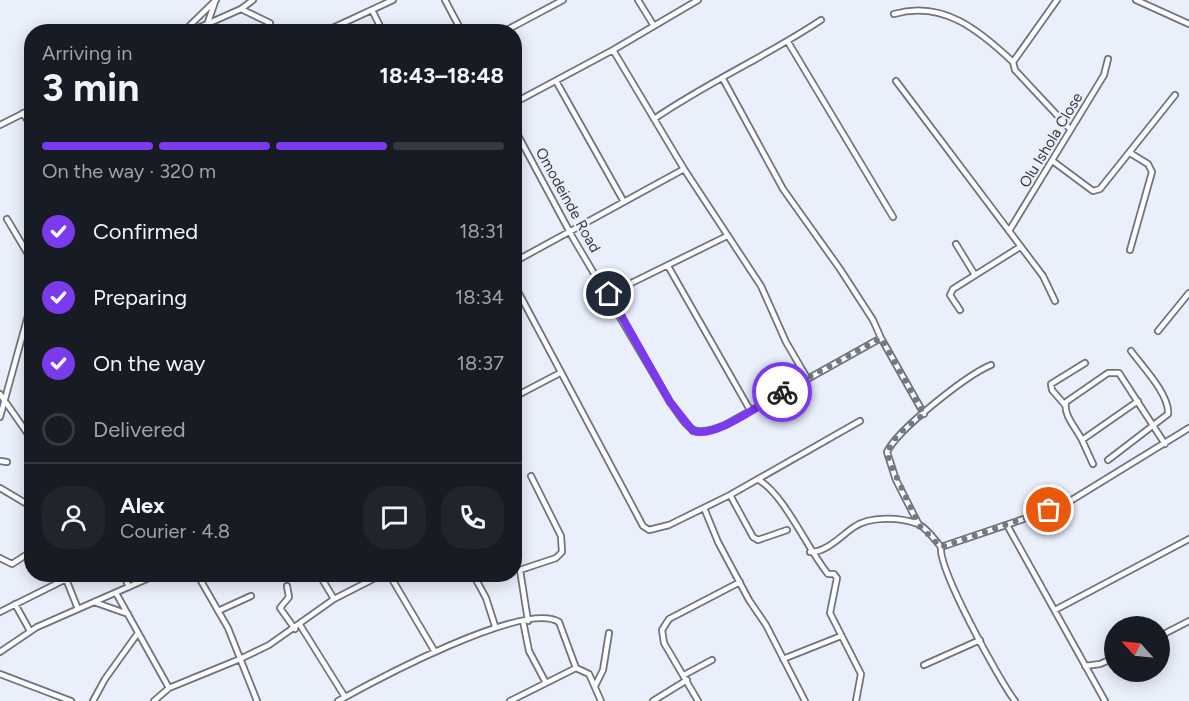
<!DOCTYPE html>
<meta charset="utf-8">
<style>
:root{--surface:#171b24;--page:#20242c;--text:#f1f3f6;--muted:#9ea1a6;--line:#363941;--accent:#7c3aed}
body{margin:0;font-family:Figtree,sans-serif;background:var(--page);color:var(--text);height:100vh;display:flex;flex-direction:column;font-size:22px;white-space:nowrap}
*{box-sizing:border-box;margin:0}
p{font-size:20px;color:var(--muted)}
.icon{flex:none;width:33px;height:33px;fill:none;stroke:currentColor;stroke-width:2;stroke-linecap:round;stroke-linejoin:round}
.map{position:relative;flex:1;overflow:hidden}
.side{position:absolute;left:24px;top:24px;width:498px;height:558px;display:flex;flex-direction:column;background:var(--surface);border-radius:24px;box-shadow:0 3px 15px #0003}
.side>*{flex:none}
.needle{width:39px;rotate:297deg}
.tools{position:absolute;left:1104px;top:616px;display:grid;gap:12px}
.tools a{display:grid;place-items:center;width:66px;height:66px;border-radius:50%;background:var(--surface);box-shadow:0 3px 15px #0003;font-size:30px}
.pin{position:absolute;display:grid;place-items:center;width:51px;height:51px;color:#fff;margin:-26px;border:3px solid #fff;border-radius:50%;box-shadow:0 2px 6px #0007}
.courier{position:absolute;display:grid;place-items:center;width:60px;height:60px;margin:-30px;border:4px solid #7c3aed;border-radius:50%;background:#fff;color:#222;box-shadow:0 2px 8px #0007}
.summary em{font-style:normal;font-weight:700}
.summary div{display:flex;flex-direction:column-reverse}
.summary{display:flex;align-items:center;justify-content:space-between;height:102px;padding:0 18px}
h1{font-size:39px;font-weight:700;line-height:45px}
.bar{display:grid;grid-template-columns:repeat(4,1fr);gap:9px 6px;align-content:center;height:72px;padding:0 18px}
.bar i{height:8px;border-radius:4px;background:var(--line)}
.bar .active{background:var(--accent)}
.bar p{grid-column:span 4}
.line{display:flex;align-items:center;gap:15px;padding:0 18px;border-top:2px solid var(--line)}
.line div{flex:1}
.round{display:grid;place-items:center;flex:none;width:63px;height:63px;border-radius:24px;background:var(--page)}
ol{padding:0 18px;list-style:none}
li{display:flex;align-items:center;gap:18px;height:66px}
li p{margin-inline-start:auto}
li .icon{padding:6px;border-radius:50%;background:var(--accent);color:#fff;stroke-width:4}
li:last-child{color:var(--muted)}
li i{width:33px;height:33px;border:3px solid var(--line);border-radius:50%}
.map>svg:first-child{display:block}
</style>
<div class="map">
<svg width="1189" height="701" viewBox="0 0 1189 701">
<rect width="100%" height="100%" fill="#eaeffc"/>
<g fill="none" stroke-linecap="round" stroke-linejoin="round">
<!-- minor casing -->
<g stroke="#6e737d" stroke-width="8">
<path id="minor" d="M 445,0 L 462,32
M 638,0 L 654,26
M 1136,0 L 1189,24
M 241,9 L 270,23
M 372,10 L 383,32
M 894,14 C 943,0 979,30 1013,62 L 1015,70 L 1070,129
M 208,22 L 215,2
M 183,32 L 216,0
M 189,32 L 241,9 L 253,0
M 324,32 L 393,0
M 503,32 L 563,0
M 788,42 L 893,217
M 613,50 L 684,169 L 761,286 L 786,342 L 807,378
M 1013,62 L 1057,0
M 556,81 L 624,202
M 896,81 L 1043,276 L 1055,301
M 514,103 L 613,50 L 698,0
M 23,113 L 32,128
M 654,119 C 708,82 767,56 821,20
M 0,125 L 32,109
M 514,128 L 573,238 L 670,402 C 689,429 691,439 725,425 L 881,338 L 873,320 L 840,269 L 783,189 L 723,79
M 1054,162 L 1093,191 L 1100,189 L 1175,95
M 7,219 L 32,261
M 1009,231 L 1104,75 L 1108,59
M 956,244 L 975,275
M 1130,250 L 1152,172 L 1148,164 L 1130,153
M 514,262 L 684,169
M 668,266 L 750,410
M 514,284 L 643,526 L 649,530 L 669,525 L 730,495 L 860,421
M 609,294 L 727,236
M 960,310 L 950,295 L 953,289 L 1020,247
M 1158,331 L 1189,293
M 881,338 L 924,414
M 0,394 L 32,440
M 514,397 L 560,373
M 1138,401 L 1082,440 C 1076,428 1063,415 1066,402 L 1108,373 L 1119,373 L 1165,444
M 1065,405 L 1052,390 L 1051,384 L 1085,363
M 0,417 L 32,301
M 1082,440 L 1093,464
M 1108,460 L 1168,414 C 1170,395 1142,366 1131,351
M 0,461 L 7,462
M 759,480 C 785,496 807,548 828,574 L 834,574 L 837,578 L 830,613 L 861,674 L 856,701
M 0,488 L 32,507
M 730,495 L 753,537 L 758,540 L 787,530
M 704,508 L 718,542 L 749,600 L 766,625 L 805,701
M 919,525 L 896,480 L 887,452 C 898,429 967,375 991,365
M 1007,525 L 1105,701
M 941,547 L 1062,506 L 1189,428
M 810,552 C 826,553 842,535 854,527 C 870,516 900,517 918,524 C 927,528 934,539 941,547 C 938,569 999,680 1015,701
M 0,558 L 12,564 L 32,551
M 123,574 L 129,587
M 197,574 L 228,628 L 257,701
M 319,574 L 334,599
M 389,574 L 435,652
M 473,574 L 486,598 L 495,626
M 66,579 L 78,609
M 287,586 L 289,597 L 280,608 L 295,629
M 116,593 L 169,688
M 94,602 L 128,614
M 15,604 L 30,631
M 1055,610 L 1189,539
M 218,611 L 251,596
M 0,612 L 76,574
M 523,621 L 529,651 L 546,683
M 528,621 L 520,570 L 556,558 L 562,552 L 561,536 L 531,476
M 300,625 L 345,697
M 1160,636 L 1189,621
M 0,652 L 37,627 L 158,574
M 783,659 L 841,636
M 924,665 L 980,640
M 1085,666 L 1100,664 L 1114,658
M 0,674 L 71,701
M 684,675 L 712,660
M 595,686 L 603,670 L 609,633
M 93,701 L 105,679 L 138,633
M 154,701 L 169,688 L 240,659 L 269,645 L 334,599 L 383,574
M 338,701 C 374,681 524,600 559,622 L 576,668
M 510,701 L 576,668 L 589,674 L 601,701
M 653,701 L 687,680
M 698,701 L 664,643 L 662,630 L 669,619 L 740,582"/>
</g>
<!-- minor -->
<use href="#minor" stroke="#fff" stroke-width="4.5"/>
</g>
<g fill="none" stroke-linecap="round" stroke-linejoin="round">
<!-- done -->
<path stroke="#757880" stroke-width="6" stroke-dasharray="0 10.8" d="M 782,392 L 881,338 L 924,414 C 909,426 884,440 889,461 L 919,525 L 941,547 L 1049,510"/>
<!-- route -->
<path stroke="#7c3aed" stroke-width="8" d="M 609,294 L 670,402 L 693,431 C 715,439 762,403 782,392"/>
</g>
<g text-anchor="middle" stroke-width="4.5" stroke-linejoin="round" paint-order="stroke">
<!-- street labels -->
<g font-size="15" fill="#36383d" stroke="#eaeffc">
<text transform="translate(1051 140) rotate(-59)" y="5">Olu Ishola Close</text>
<text transform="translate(568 200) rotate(61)" y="5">Omodeinde Road</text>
</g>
</g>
</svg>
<div class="tools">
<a><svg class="needle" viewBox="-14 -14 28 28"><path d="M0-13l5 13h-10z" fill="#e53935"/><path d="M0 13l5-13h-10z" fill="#9ea1a6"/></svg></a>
</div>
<div class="pin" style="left:1049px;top:510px;background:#ea580c"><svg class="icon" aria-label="bag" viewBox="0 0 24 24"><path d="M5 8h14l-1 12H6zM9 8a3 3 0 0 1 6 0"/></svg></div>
<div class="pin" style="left:609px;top:294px;background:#1f2937"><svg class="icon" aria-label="home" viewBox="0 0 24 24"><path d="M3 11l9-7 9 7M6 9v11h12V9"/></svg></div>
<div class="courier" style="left:782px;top:392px"><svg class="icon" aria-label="bike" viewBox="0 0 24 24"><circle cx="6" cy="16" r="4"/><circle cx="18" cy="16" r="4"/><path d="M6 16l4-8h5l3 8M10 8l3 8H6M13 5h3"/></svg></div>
<section class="side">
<div class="summary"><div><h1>3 min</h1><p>Arriving in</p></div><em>18:43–18:48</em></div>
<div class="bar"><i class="active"></i><i class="active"></i><i class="active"></i><i></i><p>On the way · 320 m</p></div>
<ol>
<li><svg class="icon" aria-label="check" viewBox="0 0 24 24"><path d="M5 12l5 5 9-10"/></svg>Confirmed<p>18:31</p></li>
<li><svg class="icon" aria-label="check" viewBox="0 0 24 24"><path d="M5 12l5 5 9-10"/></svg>Preparing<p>18:34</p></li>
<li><svg class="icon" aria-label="check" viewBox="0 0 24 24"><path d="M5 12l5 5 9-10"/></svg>On the way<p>18:37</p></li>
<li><i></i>Delivered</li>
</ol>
<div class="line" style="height:108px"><a class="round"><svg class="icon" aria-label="person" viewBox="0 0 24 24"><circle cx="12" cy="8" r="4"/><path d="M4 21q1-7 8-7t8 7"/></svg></a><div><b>Alex</b><p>Courier · 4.8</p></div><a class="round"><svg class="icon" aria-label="chat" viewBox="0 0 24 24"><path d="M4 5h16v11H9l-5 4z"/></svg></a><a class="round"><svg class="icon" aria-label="phone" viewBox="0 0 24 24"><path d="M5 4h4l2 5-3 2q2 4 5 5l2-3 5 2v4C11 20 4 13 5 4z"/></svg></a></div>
</section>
</div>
